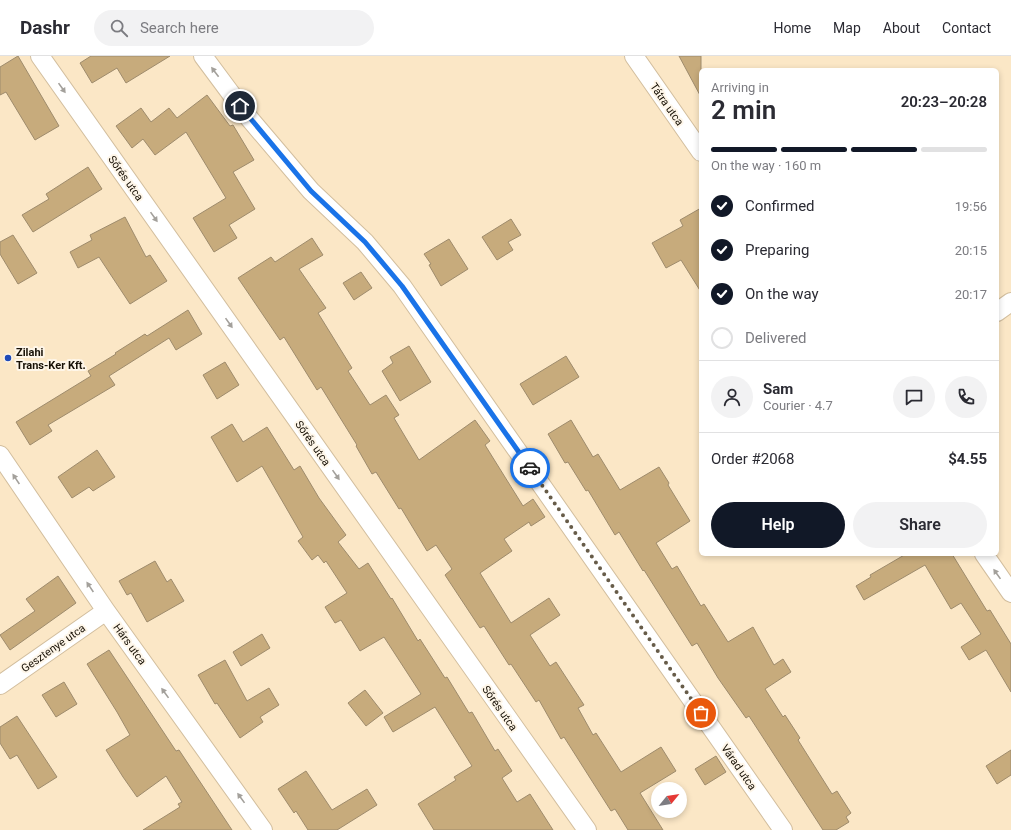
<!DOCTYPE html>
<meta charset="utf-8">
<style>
:root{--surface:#fff;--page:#f2f2f3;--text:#2b2b33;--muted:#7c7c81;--line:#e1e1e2;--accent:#111827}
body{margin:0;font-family:Roboto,sans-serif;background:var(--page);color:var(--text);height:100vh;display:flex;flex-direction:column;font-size:15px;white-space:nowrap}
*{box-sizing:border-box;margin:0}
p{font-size:13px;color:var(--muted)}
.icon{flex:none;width:22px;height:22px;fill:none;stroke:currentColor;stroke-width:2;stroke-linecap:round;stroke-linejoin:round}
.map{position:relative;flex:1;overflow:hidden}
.panel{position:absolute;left:699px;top:12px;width:300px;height:488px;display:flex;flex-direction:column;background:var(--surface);border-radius:6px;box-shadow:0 2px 6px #0003}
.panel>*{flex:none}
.needle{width:26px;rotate:60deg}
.fabs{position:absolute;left:651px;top:726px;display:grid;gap:8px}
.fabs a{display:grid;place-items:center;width:36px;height:36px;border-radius:50%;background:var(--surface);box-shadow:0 2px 6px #0003;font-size:20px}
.pin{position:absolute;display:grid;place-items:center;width:34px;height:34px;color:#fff;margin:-17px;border:2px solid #fff;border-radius:50%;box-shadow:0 1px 4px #0007}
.courier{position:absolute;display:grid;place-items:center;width:40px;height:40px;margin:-20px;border:3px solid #1a73e8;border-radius:50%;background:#fff;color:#222;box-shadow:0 1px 5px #0007}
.headline em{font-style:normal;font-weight:600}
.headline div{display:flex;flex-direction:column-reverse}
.headline{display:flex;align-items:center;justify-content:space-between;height:68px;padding:0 12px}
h1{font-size:26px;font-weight:600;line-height:30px}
.bar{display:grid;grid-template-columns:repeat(4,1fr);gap:6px 4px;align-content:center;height:48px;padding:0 12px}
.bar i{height:5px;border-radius:3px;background:var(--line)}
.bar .selected{background:var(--accent)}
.bar p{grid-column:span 4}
.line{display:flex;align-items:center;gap:10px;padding:0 12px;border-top:1px solid var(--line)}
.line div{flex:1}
.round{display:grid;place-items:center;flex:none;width:42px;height:42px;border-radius:21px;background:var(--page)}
ol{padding:0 12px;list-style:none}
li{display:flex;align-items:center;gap:12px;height:44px}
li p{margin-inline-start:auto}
li .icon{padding:4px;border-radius:50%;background:var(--accent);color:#fff;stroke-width:4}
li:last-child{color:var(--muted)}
li i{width:22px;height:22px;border:2px solid var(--line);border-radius:50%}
.primary-button{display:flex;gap:8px;margin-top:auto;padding:8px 12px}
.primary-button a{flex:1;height:46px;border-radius:24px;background:var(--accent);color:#fff;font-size:16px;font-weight:600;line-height:46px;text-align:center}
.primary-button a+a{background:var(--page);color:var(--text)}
header{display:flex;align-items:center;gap:24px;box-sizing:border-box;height:56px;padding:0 20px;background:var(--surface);border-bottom:1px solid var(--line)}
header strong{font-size:19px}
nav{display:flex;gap:22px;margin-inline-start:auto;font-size:14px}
.search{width:280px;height:36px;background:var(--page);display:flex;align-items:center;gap:10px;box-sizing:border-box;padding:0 14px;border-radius:22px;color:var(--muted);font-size:15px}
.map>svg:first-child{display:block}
</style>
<header>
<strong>Dashr</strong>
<div class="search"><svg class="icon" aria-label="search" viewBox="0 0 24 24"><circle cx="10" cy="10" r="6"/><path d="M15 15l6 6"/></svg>Search here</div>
<nav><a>Home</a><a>Map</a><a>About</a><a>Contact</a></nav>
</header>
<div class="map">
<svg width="1011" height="774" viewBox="0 0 1011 774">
<rect width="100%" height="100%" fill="#fbe7c6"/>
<!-- building -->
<path fill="#c7ab7c" stroke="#9e8b6c" d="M 18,0 L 59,70 L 35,84 L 6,36 L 0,39 L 0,11 Z
M 91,0 L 170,0 L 126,27 L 117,12 L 92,27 L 80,7 Z
M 679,0 L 701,0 L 701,41 Z
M 207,39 L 230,70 L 233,69 L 254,104 L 233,116 L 255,153 L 229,169 L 237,182 L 214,196 L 193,162 L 226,142 L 186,76 L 155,99 L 143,83 L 132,92 L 116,70 L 141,52 L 151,66 L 169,52 L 177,62 Z
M 88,111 L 102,133 L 33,176 L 22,159 L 49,143 L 46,138 Z
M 701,152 L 701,236 L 681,204 L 666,212 L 652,187 L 683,170 L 680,164 Z
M 125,161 L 146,201 L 150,199 L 167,225 L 130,248 L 99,201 L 78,212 L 70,196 L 92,184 L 90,179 Z
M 511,163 L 521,179 L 508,186 L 513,194 L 497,204 L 482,181 Z
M 13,179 L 37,217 L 18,228 L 0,198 L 0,186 Z
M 312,182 L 323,199 L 299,213 L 326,252 L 318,257 L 352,312 L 348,315 L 370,349 L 386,339 L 399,359 L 394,362 L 419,404 L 475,364 L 490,385 L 485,389 L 523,450 L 533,443 L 545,461 L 531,470 L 529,466 L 504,483 L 512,495 L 480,517 L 511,567 L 549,542 L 560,559 L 530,579 L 550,610 L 556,606 L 584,649 L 578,652 L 593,679 L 596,677 L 621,716 L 661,691 L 676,715 L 640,737 L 663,774 L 628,774 L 615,753 L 611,755 L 564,681 L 561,683 L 539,644 L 536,646 L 511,608 L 509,609 L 484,570 L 480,572 L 445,519 L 452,513 L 436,489 L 427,495 L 401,452 L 399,453 L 376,416 L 372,418 L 356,390 L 357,389 L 321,331 L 317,334 L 284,281 L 280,284 L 238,222 L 271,201 L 275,206 Z
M 449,183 L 468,213 L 441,230 L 429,209 L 431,208 L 424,198 Z
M 361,216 L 372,232 L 354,244 L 343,227 Z
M 188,254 L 202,278 L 176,294 L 169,282 L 109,320 L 115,329 L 48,369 L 52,375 L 30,389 L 16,366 L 91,320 L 88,315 L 116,298 L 115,297 L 145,278 L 147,280 Z
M 409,290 L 431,326 L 400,345 L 382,315 L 393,307 L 390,301 Z
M 566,300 L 579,321 L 533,349 L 520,328 Z
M 225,306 L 239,329 L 217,343 L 203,319 Z
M 571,364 L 593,401 L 598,398 L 620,434 L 659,411 L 669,427 L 668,429 L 690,465 L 656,487 L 672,513 L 677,510 L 701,550 L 704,548 L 728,586 L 753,571 L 774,609 L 783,603 L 791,616 L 765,633 L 783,661 L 785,659 L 800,682 L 798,684 L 832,738 L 837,735 L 851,757 L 846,761 L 849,766 L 836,774 L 823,774 L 749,660 L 746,662 L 718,622 L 697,587 L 692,590 L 644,514 L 643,515 L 619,476 L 615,479 L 588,434 L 586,435 L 568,406 L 565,407 L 548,378 Z
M 232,368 L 243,386 L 267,371 L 294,414 L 300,410 L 319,442 L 346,479 L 338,486 L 359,513 L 368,507 L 391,543 L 392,542 L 418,585 L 420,583 L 445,622 L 447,621 L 469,657 L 472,656 L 495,695 L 498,693 L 512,715 L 502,722 L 517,746 L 530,738 L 553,774 L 434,774 L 418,748 L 456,724 L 454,721 L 472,710 L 435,651 L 393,676 L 384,661 L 421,638 L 384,581 L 360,595 L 341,564 L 335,567 L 325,551 L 347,537 L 326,505 L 324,507 L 318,499 L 312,504 L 298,485 L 303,481 L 262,410 L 237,426 L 211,381 Z
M 97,394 L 115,421 L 93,435 L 89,431 L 72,442 L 58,421 Z
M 906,498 L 952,498 L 987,555 L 990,554 L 1011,588 L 1011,636 L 986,594 L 969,604 L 961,591 L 981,578 L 961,547 L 951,553 L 925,509 L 864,544 L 856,530 L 871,521 L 870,519 Z
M 155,505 L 167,526 L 171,523 L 184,545 L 147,566 L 131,537 L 127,539 L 119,525 Z
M 58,520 L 76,547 L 10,594 L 0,579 L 35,555 L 26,543 Z
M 262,578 L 270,592 L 241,610 L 233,596 Z
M 109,594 L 176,695 L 179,694 L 232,774 L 143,774 L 180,751 L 178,748 L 182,746 L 166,720 L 137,741 L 123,721 L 106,694 L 130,679 L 117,656 L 87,608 Z
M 225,604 L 247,645 L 269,632 L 279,649 L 260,661 L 263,666 L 240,682 L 217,647 L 215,648 L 198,619 Z
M 64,626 L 77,648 L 56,661 L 42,639 Z
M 365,634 L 383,657 L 366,670 L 348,647 Z
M 17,660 L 57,721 L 38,733 L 17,699 L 10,703 L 0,687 L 0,671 Z
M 1011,694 L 1011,719 L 997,728 L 986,710 Z
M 716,700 L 726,716 L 705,729 L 695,713 Z
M 306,715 L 332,754 L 367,733 L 377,749 L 337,774 L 308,774 L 296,755 L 294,757 L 278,733 Z"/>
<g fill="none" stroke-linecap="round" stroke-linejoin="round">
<!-- minor casing -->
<g stroke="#d2be9e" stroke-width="20">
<path id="minor" d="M 40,0 L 587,774
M 203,0 L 249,62 L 311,135 L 365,186 L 402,230 L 783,774
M 634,0 L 701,96
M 997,256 L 1011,246
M 0,399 L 106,555 L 263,774
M 984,498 L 1011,537
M 0,629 L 106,555"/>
</g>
<!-- minor -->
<use href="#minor" stroke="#fff" stroke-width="18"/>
</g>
<!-- one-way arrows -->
<defs><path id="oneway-solid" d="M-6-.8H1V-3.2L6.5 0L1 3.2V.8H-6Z"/></defs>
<g fill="#a3a09b">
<use href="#oneway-solid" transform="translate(215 16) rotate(-127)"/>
<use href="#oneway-solid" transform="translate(62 32) rotate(55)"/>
<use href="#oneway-solid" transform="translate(154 161) rotate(55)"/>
<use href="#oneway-solid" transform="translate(229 267) rotate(55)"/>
<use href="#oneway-solid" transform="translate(336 419) rotate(55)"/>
<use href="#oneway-solid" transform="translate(16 423) rotate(-124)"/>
<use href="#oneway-solid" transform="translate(997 518) rotate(-125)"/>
<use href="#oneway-solid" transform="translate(90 531) rotate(-124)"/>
<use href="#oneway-solid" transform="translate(165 637) rotate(-126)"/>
<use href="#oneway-solid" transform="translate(241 742) rotate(-126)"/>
</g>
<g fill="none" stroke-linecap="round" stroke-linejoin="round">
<!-- done -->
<path stroke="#675c49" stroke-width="4" stroke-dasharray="0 7.2" d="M 530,412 L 701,657"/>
<!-- route -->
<path stroke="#1a73e8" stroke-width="5" d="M 240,50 L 311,135 L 365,186 L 402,230 L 530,412"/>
</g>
<!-- markers -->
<circle fill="#1f4ab8" stroke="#fef6e9" stroke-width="1.5" cx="8" cy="302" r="4"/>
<g text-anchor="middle" stroke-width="4" stroke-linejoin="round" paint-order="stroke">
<!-- street labels -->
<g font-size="11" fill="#181106" stroke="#fef6e9">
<text transform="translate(667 48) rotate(55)" y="4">Tátra utca</text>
<text transform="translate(126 122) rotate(55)" y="4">Sőrés utca</text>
<text transform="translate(313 387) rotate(55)" y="4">Sőrés utca</text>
<text transform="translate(130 588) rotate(54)" y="4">Hárs utca</text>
<text transform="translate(53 592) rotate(-35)" y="4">Gesztenye utca</text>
<text transform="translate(500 652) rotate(55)" y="4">Sőrés utca</text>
<text transform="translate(739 711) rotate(55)" y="4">Várad utca</text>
</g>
<!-- poi labels -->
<g font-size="11" font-weight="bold" fill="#181106" stroke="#fef6e9" text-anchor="start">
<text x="16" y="300">Zilahi<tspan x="16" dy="13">Trans-Ker Kft.</tspan></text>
</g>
</g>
</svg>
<div class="fabs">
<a><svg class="needle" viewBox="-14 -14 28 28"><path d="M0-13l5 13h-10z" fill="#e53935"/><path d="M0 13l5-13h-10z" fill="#7c7c81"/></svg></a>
</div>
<div class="pin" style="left:701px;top:657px;background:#ea580c"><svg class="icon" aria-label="bag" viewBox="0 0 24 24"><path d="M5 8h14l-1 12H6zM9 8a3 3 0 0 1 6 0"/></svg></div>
<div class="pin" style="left:240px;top:50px;background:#1f2937"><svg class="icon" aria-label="home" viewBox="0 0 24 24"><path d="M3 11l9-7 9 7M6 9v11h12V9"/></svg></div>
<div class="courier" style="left:530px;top:412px"><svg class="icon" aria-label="car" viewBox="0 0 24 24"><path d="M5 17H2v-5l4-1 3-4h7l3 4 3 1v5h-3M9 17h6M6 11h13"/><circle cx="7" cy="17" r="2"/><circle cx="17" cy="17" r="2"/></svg></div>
<section class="panel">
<div class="headline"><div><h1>2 min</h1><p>Arriving in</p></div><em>20:23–20:28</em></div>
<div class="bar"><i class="selected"></i><i class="selected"></i><i class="selected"></i><i></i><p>On the way · 160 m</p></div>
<ol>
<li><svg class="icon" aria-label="check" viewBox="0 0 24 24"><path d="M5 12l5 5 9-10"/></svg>Confirmed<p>19:56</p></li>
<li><svg class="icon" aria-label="check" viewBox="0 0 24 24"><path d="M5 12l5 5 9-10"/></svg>Preparing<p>20:15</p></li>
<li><svg class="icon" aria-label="check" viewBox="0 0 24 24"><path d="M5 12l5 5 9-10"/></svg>On the way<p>20:17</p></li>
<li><i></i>Delivered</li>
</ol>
<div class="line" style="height:72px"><a class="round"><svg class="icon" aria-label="person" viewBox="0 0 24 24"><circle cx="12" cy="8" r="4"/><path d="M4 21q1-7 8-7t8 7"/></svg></a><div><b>Sam</b><p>Courier · 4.7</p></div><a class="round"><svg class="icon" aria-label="chat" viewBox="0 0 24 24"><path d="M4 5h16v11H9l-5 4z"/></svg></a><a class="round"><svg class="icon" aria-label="phone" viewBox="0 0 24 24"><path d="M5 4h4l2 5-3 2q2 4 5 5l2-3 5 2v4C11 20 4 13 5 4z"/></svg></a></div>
<div class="line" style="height:52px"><div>Order #2068</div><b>$4.55</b></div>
<div class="primary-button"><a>Help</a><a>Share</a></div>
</section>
</div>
